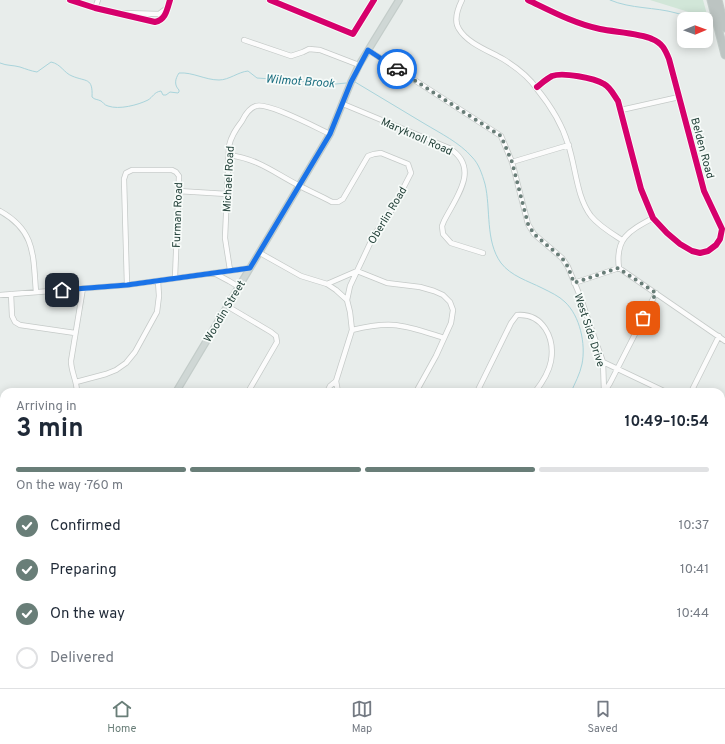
<!DOCTYPE html>
<meta charset="utf-8">
<style>
:root{--surface:#fff;--page:#f2f2f3;--text:#1f2937;--muted:#747a83;--line:#e0e1e3;--accent:#697e78}
body{margin:0;font-family:Overpass,sans-serif;background:var(--page);color:var(--text);height:100vh;display:flex;flex-direction:column;font-size:15px;white-space:nowrap}
*{box-sizing:border-box;margin:0}
p{font-size:13px;color:var(--muted)}
.icon{flex:none;width:22px;height:22px;fill:none;stroke:currentColor;stroke-width:2;stroke-linecap:round;stroke-linejoin:round}
.map{position:relative;flex:1;overflow:hidden}
.sheet{position:absolute;left:0px;top:388px;width:725px;height:300px;display:flex;flex-direction:column;background:var(--surface);border-radius:12px 12px 0 0;box-shadow:0 2px 10px #0003}
.sheet>*{flex:none}
.needle{width:26px;rotate:89deg}
.buttons{position:absolute;left:677px;top:12px;display:grid;gap:8px}
.buttons a{display:grid;place-items:center;width:36px;height:36px;border-radius:8px;background:var(--surface);box-shadow:0 2px 10px #0003;font-size:20px}
.pin{position:absolute;display:grid;place-items:center;width:34px;height:34px;color:#fff;margin:-17px;border-radius:8px;box-shadow:0 2px 6px #0006}
.courier{position:absolute;display:grid;place-items:center;width:40px;height:40px;margin:-20px;border:3px solid #1a73e8;border-radius:50%;background:#fff;color:#222;box-shadow:0 1px 5px #0007}
.summary em{font-style:normal;font-weight:700}
.summary div{display:flex;flex-direction:column-reverse}
.summary{display:flex;align-items:center;justify-content:space-between;height:68px;padding:0 16px}
h1{font-size:26px;font-weight:700;line-height:30px}
.bar{display:grid;grid-template-columns:repeat(4,1fr);gap:6px 4px;align-content:center;height:48px;padding:0 16px}
.bar i{height:5px;border-radius:3px;background:var(--line)}
.bar .current{background:var(--accent)}
.bar p{grid-column:span 4}
ol{padding:0 16px;list-style:none}
li{display:flex;align-items:center;gap:12px;height:44px}
li p{margin-inline-start:auto}
li .icon{padding:4px;border-radius:50%;background:var(--accent);color:#fff;stroke-width:4}
li:last-child{color:var(--muted)}
li i{width:22px;height:22px;border:2px solid var(--line);border-radius:50%}
.dock{display:flex;justify-content:space-around;align-items:center;height:56px;border-top:1px solid var(--line);background:var(--surface);font-size:11px;color:var(--muted)}
.dock a{display:grid;justify-items:center;gap:2px}
.dock .current{color:var(--accent)}
.map>svg:first-child{display:block}
</style>
<div class="map">
<svg width="725" height="688" viewBox="0 0 725 688">
<rect width="100%" height="100%" fill="#e8edeb"/>
<!-- green -->
<path fill="#d1e6d8" d="M 650,0 L 703,0 L 708,18 Z
M 721,462 L 725,462 L 725,565 L 721,564 Z
M 570,684 L 650,684 L 653,688 L 571,688 Z"/>
<g fill="none" stroke-linecap="round" stroke-linejoin="round">
<!-- stream -->
<path stroke="#a9d4db" stroke-width="1" d="M 610,0 C 631,9 655,7 676,13 C 681,14 686,17 691,19
M 0,63 C 7,66 13,65 20,67 C 26,69 31,71 37,72 L 51,62 C 61,64 64,73 72,76 C 86,82 93,77 92,97 C 95,100 97,99 101,101 C 103,102 104,105 108,106 C 119,110 138,105 148,100 C 153,97 154,92 161,91 L 163,95 L 166,95 L 170,92 L 178,93 L 179,92 L 179,90 C 174,85 175,79 179,73 C 193,72 205,80 219,80 C 229,80 238,72 248,71 L 257,78 L 300,81 L 307,82 L 310,84 C 319,75 326,83 336,84 C 339,84 343,83 346,83
M 355,82 C 378,96 402,110 425,124 C 440,133 460,143 472,157 C 479,164 482,174 485,184 C 491,209 485,241 501,263 C 511,276 528,281 542,288 C 550,292 559,296 565,302 C 580,316 586,344 582,364 C 580,374 575,383 571,392
M 721,467 L 725,468"/>
<!-- minor casing -->
<g stroke="#c5cac8" stroke-width="6">
<path id="minor" d="M 70,0 L 95,8 L 155,22 C 166,20 167,9 170,0
M 270,0 L 353,34 L 374,0
M 462,0 C 458,8 453,20 459,29 C 467,43 489,51 503,59 C 516,67 529,77 537,89 C 550,105 562,124 568,144 C 576,167 576,196 591,216 C 599,226 611,233 622,240
M 528,0 C 551,11 575,24 600,29 C 614,32 640,33 652,39 C 662,43 665,49 669,59 L 704,191 L 722,229 L 720,239 L 716,245 L 708,251 L 700,253 L 692,251 L 680,244 L 667,233 L 653,218 L 641,189 L 618,101 C 614,95 610,87 604,84 C 594,78 563,72 552,76 C 546,79 541,84 537,87
M 95,8 L 98,0
M 123,13 L 159,14 L 167,8
M 244,40 L 291,56 L 303,52 L 309,49 L 320,50 L 359,65
M 368,50 L 501,136 L 512,162 L 528,224 L 534,234 L 562,258 L 568,267 L 580,296 L 603,362 L 604,392
M 343,104 L 449,148 C 481,168 456,197 444,221 L 442,226 L 443,234 L 451,243 L 483,253
M 621,110 L 679,97
M 229,155 C 258,159 273,172 298,185 C 309,191 321,196 332,202 L 338,202 L 343,199 L 368,156 L 374,154 L 381,153 L 408,164 L 411,173 L 392,210 L 374,235 L 350,286 L 347,300 L 350,312 L 352,330 L 336,381 L 338,392
M 512,162 L 569,145
M 178,191 L 227,194
M 0,211 C 36,231 33,256 36,292
M 260,253 L 301,276 L 327,284 L 336,290 L 347,300
M 619,268 C 615,238 629,231 653,218
M 230,270 L 225,238 L 229,146 C 231,136 236,129 242,121 C 245,115 249,108 256,106 C 268,102 317,128 330,134
M 214,273 L 229,281 L 239,287
M 574,283 L 619,268 L 725,341
M 327,284 L 357,271 L 387,283 L 420,287 L 434,291 L 443,295 L 450,302 L 453,310 L 451,323 L 436,356 L 416,392
M 127,285 L 124,179 L 126,173 L 132,170 L 172,170 L 176,172 L 179,176 L 175,278
M 11,294 L 12,316 L 15,322 L 20,325 L 75,333
M 0,295 L 127,285 L 250,268
M 227,306 L 271,332 L 276,336 L 277,342 L 248,392
M 352,330 C 365,327 379,324 393,325 C 410,326 428,333 444,338
M 603,362 L 666,392
M 76,382 L 106,374 L 116,370 L 126,363 L 135,352 L 157,312 L 159,296 L 158,281
M 605,391 L 610,383 L 656,293
M 77,392 C 77,381 71,372 71,361 L 83,288
M 327,392 L 330,386 L 336,381
M 477,392 L 511,323 L 517,315 C 543,313 555,338 551,361 C 549,372 542,383 535,392
M 691,392 L 719,336
M 0,429 L 4,429
M 0,505 C 4,496 4,487 2,478
M 0,562 L 4,562
M 0,615 L 4,615
M 721,621 L 725,621
M 0,668 L 4,669
M 721,680 L 725,680
M 132,684 L 146,688
M 546,684 L 547,688
M 681,684 L 681,688
M 323,688 L 325,684
M 454,688 L 456,684
M 501,688 L 502,684"/>
</g>
<!-- major casing -->
<g stroke="#c3ccc9" stroke-width="8">
<path id="major" d="M 176,392 L 330,134 L 351,82 L 359,65 L 399,0
M 721,457 L 725,457
M 112,684 L 112,688
M 394,688 L 396,684"/>
</g>
<!-- highway casing -->
<g stroke="#c3ccc9" stroke-width="9">
<path id="highway" d="M 711,0 L 725,55
M 718,0 L 725,28"/>
</g>
<!-- minor -->
<use href="#minor" stroke="#fcfcfc" stroke-width="4.5"/>
<!-- major -->
<use href="#major" stroke="#cfd7d5" stroke-width="5.5"/>
<!-- highway -->
<use href="#highway" stroke="#bcc4c2" stroke-width="7"/>
<!-- cycleway casing -->
<g stroke="#f7fbf9" stroke-width="8">
<path id="cycleway" d="M 70,0 L 95,8 L 155,22 C 166,20 167,9 170,0
M 270,0 L 353,34 L 374,0
M 528,0 C 551,11 575,24 600,29 C 614,32 640,33 652,39 C 662,43 665,49 669,59 L 704,191 L 722,229 L 720,239 L 716,245 L 708,251 L 700,253 L 692,251 L 680,244 L 667,233 L 653,218 L 641,189 L 618,101 C 614,95 610,87 604,84 C 594,78 563,72 552,76 C 546,79 541,84 537,87"/>
</g>
<!-- cycleway -->
<use href="#cycleway" stroke="#d6006c" stroke-width="6"/>
</g>
<g fill="none" stroke-linecap="round" stroke-linejoin="round">
<!-- done -->
<path stroke="#697e78" stroke-width="4" stroke-dasharray="0 7.2" d="M 397,69 L 501,136 L 512,162 L 528,224 L 534,234 L 562,258 L 568,267 L 574,283 L 618,268 L 656,293 L 643,318"/>
<!-- route -->
<path stroke="#1a73e8" stroke-width="5" d="M 62,290 L 127,285 L 250,268 L 330,134 L 351,82 L 368,50 L 397,69"/>
</g>
<g text-anchor="middle" stroke-width="3.5" stroke-linejoin="round" paint-order="stroke">
<!-- street labels -->
<g font-size="11" fill="#24423a" stroke="#f7fbf9">
<text transform="translate(417 136) rotate(24)" y="4">Maryknoll Road</text>
<text transform="translate(703 148) rotate(75)" y="4">Belden Road</text>
<text transform="translate(228 179) rotate(-87)" y="4">Michael Road</text>
<text transform="translate(177 215) rotate(-88)" y="4">Furman Road</text>
<text transform="translate(387 215) rotate(-59)" y="4">Oberlin Road</text>
<text transform="translate(224 311) rotate(-59)" y="4">Woodin Street</text>
<text transform="translate(590 330) rotate(72)" y="4">West Side Drive</text>
</g>
<!-- water labels -->
<g font-size="12" font-style="italic" fill="#1c6f80" stroke="#f7fbf9">
<text transform="translate(300 81) rotate(4)" y="4">Wilmot Brook</text>
</g>
</g>
</svg>
<div class="buttons">
<a><svg class="needle" viewBox="-14 -14 28 28"><path d="M0-13l5 13h-10z" fill="#e53935"/><path d="M0 13l5-13h-10z" fill="#747a83"/></svg></a>
</div>
<div class="pin" style="left:643px;top:318px;background:#ea580c"><svg class="icon" aria-label="bag" viewBox="0 0 24 24"><path d="M5 8h14l-1 12H6zM9 8a3 3 0 0 1 6 0"/></svg></div>
<div class="pin" style="left:62px;top:290px;background:#1f2937"><svg class="icon" aria-label="home" viewBox="0 0 24 24"><path d="M3 11l9-7 9 7M6 9v11h12V9"/></svg></div>
<div class="courier" style="left:397px;top:69px"><svg class="icon" aria-label="car" viewBox="0 0 24 24"><path d="M5 17H2v-5l4-1 3-4h7l3 4 3 1v5h-3M9 17h6M6 11h13"/><circle cx="7" cy="17" r="2"/><circle cx="17" cy="17" r="2"/></svg></div>
<section class="sheet">
<div class="summary"><div><h1>3 min</h1><p>Arriving in</p></div><em>10:49–10:54</em></div>
<div class="bar"><i class="current"></i><i class="current"></i><i class="current"></i><i></i><p>On the way · 760 m</p></div>
<ol>
<li><svg class="icon" aria-label="check" viewBox="0 0 24 24"><path d="M5 12l5 5 9-10"/></svg>Confirmed<p>10:37</p></li>
<li><svg class="icon" aria-label="check" viewBox="0 0 24 24"><path d="M5 12l5 5 9-10"/></svg>Preparing<p>10:41</p></li>
<li><svg class="icon" aria-label="check" viewBox="0 0 24 24"><path d="M5 12l5 5 9-10"/></svg>On the way<p>10:44</p></li>
<li><i></i>Delivered</li>
</ol>
</section>
</div>
<nav class="dock">
<a class="current"><svg class="icon" aria-label="home" viewBox="0 0 24 24"><path d="M3 11l9-7 9 7M6 9v11h12V9"/></svg>Home</a>
<a><svg class="icon" aria-label="map" viewBox="0 0 24 24"><path d="M3 6l6-2 6 2 6-2v14l-6 2-6-2-6 2zM9 4v14M15 6v14"/></svg>Map</a>
<a><svg class="icon" aria-label="saved" viewBox="0 0 24 24"><path d="M7 4h10v16l-5-4-5 4z"/></svg>Saved</a>
</nav>
